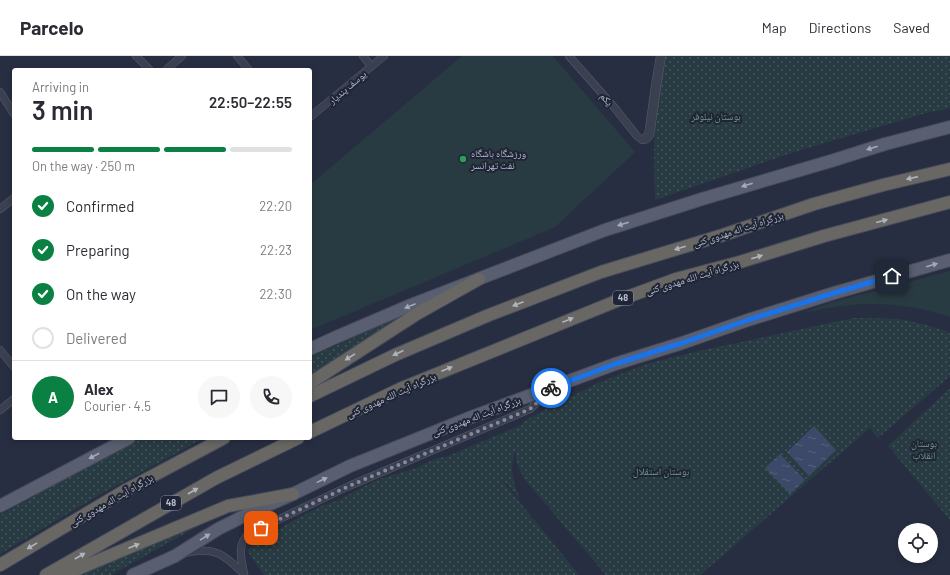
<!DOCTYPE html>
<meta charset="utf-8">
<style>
:root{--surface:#fff;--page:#f7f7f7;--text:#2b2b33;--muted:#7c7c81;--line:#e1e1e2;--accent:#0b8043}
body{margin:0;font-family:Barlow,"Noto Naskh Arabic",sans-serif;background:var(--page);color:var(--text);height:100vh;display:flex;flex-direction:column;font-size:15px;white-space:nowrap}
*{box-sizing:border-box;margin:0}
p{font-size:13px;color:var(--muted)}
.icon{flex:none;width:22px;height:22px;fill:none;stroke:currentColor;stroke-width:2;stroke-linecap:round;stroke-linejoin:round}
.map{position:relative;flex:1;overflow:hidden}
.panel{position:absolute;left:12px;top:12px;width:300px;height:372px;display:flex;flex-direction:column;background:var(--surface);border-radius:4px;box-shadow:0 2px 6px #0003}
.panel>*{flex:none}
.tools{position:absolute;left:898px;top:467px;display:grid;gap:8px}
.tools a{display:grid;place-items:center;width:40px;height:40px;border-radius:50%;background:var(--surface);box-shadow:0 2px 6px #0003;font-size:20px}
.pin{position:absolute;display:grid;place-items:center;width:34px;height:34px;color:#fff;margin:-17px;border-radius:8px;box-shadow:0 2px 6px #0006}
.courier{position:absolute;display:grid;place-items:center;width:40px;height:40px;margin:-20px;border:3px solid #1a73e8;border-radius:50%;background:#fff;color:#222;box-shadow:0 1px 5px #0007}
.head em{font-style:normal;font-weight:600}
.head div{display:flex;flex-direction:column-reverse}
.head{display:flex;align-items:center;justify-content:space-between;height:68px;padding:0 20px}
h1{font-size:26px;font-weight:600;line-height:30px}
.bar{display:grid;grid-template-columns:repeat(4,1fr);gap:6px 4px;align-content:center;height:48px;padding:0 20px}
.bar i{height:5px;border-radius:3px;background:var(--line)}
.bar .on{background:var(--accent)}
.bar p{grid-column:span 4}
.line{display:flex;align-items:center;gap:10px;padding:0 20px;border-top:1px solid var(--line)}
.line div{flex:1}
.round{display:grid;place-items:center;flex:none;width:42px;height:42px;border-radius:21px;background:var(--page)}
ol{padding:0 20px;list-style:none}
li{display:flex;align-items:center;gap:12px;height:44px}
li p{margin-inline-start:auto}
li .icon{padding:4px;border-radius:50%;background:var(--accent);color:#fff;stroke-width:4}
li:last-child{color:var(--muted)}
li i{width:22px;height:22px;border:2px solid var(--line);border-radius:50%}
header{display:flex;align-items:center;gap:24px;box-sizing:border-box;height:56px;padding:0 20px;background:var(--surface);border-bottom:1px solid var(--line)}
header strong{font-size:19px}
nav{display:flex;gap:22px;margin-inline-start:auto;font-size:14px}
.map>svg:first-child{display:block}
</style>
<header>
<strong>Parcelo</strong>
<nav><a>Map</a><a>Directions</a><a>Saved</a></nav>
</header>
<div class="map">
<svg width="950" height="519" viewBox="0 0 950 519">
<defs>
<pattern id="park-dots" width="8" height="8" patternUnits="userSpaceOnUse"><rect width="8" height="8" fill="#293b42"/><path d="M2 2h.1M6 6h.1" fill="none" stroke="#46555c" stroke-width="1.8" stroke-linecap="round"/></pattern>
<pattern id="water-ripples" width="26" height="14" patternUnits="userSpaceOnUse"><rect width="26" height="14" fill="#3d4969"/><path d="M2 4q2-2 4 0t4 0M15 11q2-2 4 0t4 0" fill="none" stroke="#57617d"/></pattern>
</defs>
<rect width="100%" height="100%" fill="#272e41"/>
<!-- grass -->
<path fill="#293b42" d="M 462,0 L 553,0 L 635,96 L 555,171 L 310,274 L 310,129 Z
M 950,215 L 950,261 C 918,250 884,246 850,249 C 834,250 818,254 802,257 L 830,247 Z"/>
<!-- park -->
<path fill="url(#park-dots)" d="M 666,0 L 950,0 L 950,52 L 926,57 L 794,96 L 655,144 L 654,96 L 656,49 Z
M 412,256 L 310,324 L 310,301 Z
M 854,262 C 868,262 883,262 898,263 C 914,265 930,270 946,275 L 950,277 L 950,320 L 878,382 L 870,372 L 700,519 L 606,519 L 526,425 L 518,411 L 515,395 C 509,413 513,427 520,443 L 508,429 L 500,422 L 579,519 L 264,519 L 247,494 L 257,486 L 300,461 L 322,450 L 339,444 L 361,432 L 380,423 L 416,412 L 437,402 L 446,401 L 522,369 L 523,366 L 546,353 L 598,327 L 646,308 L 699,295 Z
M 950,332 L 950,464 L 888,390 Z
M 142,382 L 204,382 L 99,439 L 0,498 L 0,459 L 88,410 Z
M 200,469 L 111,519 L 84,519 L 90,515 Z"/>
<!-- water -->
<path fill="url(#water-ripples)" d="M 814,370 L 836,394 L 809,420 L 787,396 Z
M 780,398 L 805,424 L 790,438 L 765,412 Z"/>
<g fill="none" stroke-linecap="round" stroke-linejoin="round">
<!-- minor casing -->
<g stroke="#595e6e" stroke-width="8">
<path id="minor" d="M 136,0 L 150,14
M 237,0 L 249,14
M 363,0 L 371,10
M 569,0 L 614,51 L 637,80 L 642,84 L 645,83
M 166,14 L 182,0
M 0,36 L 14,58
M 310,61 L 384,0
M 0,153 L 14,142
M 0,294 L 14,311
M 0,354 L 14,343
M 185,497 C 214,490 224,498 244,518
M 244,517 C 241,503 237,489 248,478 L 349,430 L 530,353 L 543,341 L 549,333"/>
</g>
<!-- tertiary casing -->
<g stroke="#595e6e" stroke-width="10">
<path id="tertiary" d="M 645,83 L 649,79 L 650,73 L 656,30 L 661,0"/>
</g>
<!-- primary casing -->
<g stroke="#45495a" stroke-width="14">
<path id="primary" d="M 310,293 L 334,282 L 411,249 L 605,174 L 702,143 L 831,105 L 885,88 L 950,71
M 0,450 L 129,382
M 133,519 L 175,500 L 218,473 L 246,459 L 293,438 L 350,410 L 469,362 L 615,308 L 682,287 L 748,264 L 834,237 L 950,204"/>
</g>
<!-- trunk casing -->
<g stroke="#464b5b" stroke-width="14">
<path id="trunk" d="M 310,327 L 415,259 L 479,223
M 310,340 L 395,299 L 489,259 L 601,216 L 723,179 L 814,148 L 883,129 L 950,113
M 310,376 L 402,332 L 619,244 L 676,223 L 740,206 L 824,180 L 950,146
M 0,509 L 126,434 L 224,382
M 46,519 L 216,422 L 298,382
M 58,519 L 73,515 L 228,450 L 293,438"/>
</g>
<!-- minor -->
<use href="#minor" stroke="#3b4051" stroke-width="7"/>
<!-- tertiary -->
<use href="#tertiary" stroke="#3b4051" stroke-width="9"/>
<!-- primary -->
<use href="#primary" stroke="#595f70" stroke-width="12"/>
<!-- trunk -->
<use href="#trunk" stroke="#686764" stroke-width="12"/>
</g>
<!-- one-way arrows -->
<defs><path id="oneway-solid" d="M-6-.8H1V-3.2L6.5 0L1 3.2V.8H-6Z"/></defs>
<g fill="#a5a9b9">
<use href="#oneway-solid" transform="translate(872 92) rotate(162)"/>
<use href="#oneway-solid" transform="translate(747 129) rotate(163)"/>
<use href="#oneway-solid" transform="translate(623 168) rotate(162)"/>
<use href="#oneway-solid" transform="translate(932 209) rotate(-16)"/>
<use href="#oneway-solid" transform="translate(410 250) rotate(158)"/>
<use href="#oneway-solid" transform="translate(94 400) rotate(152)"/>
<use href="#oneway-solid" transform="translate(322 424) rotate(-26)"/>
<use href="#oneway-solid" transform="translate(205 481) rotate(-32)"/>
</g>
<g fill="#b0b4c1">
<use href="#oneway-solid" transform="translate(912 122) rotate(167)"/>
<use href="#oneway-solid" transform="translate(882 165) rotate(-15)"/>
<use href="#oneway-solid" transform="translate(680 192) rotate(163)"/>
<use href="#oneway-solid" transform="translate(757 201) rotate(-17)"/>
<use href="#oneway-solid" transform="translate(518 248) rotate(159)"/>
<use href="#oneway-solid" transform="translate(568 264) rotate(-22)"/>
<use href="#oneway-solid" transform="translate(398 297) rotate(156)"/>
<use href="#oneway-solid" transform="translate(350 301) rotate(148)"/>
<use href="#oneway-solid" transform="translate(447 313) rotate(-23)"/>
<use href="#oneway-solid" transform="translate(193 435) rotate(-30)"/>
<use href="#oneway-solid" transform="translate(32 490) rotate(149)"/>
<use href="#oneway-solid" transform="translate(134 490) rotate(-23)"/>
<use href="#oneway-solid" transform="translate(80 500) rotate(-30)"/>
</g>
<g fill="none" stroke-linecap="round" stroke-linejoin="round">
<!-- done -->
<path stroke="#858a9b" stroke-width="4" stroke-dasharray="0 7.2" d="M 261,472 L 349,430 L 530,353 L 543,341 L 551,332"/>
<!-- route -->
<path stroke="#1a73e8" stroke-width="5" d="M 551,332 L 615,308 L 682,287 L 748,264 L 834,237 L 892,220"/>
</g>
<!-- markers -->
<circle fill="#2e9e5b" stroke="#1f2536" stroke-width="1.5" cx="463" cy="103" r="4"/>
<g text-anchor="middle" stroke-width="4" stroke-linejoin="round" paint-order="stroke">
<!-- shield labels -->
<g fill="#1f2536" stroke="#8a8f9e" stroke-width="1">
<rect x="613" y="235" width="20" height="14" rx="3"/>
<rect x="161" y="440" width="20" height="14" rx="3"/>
</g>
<g font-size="9" font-weight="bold" fill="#b8bccb">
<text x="623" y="245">48</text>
<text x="171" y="450">48</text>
</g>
<!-- street labels -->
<g font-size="10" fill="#b8bccb" stroke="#1f2536">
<text transform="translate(347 31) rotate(-40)" y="4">یوسف پندیار</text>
<text transform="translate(607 43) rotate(49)" y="4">یکم</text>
<text transform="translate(738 173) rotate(-18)" y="4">بزرگراه آیت اله مهدوی کنی</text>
<text transform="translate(692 221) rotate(-17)" y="4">بزرگراه آیت الله مهدوی کنی</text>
<text transform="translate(391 339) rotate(-24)" y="4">بزرگراه آیت الله مهدوی کنی</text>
<text transform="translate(476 360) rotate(-21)" y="4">بزرگراه آیت اله مهدوی کنی</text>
<text transform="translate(111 444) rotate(-30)" y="4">بزرگراه آیت اله مهدوی کنی</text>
</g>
<!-- park labels -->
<g font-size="10" fill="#6f9b80" stroke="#1f2536">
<text x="716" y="64">بوستان نیلوفر</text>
<text x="924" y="391">بوستان<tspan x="924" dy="12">انقلاب</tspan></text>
<text x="661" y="419">بوستان استقلال</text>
</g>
<!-- poi labels -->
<g font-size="10" fill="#b8bccb" stroke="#1f2536" text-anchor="start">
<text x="471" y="101">ورزشگاه باشگاه<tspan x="471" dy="12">نفت تهرانسر</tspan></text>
</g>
</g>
</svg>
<div class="tools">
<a><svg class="icon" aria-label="locate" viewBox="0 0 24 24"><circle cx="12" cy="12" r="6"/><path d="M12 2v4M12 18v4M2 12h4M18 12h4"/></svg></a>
</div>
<div class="pin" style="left:261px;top:472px;background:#ea580c"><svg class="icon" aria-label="bag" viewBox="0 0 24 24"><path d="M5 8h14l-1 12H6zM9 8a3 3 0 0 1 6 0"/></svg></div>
<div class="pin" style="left:892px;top:220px;background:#1f2937"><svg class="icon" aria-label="home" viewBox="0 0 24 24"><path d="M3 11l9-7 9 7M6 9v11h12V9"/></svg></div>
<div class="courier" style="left:551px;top:332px"><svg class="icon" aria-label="bike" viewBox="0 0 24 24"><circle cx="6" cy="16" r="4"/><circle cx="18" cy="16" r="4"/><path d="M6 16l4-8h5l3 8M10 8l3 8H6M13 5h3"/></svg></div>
<section class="panel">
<div class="head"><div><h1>3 min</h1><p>Arriving in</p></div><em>22:50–22:55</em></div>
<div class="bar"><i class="on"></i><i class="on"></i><i class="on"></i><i></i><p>On the way · 250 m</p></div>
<ol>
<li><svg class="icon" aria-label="check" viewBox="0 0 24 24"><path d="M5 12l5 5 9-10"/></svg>Confirmed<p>22:20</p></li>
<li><svg class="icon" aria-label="check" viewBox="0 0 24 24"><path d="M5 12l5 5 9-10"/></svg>Preparing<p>22:23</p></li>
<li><svg class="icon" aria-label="check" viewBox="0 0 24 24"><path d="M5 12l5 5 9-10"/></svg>On the way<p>22:30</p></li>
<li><i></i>Delivered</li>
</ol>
<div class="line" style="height:72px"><b class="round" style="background:var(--accent);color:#fff">A</b><div><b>Alex</b><p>Courier · 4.5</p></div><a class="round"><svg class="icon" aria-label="chat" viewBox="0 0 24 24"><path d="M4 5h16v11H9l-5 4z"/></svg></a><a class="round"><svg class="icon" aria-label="phone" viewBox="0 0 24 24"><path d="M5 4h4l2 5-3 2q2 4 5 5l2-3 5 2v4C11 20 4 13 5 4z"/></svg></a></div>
</section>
</div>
